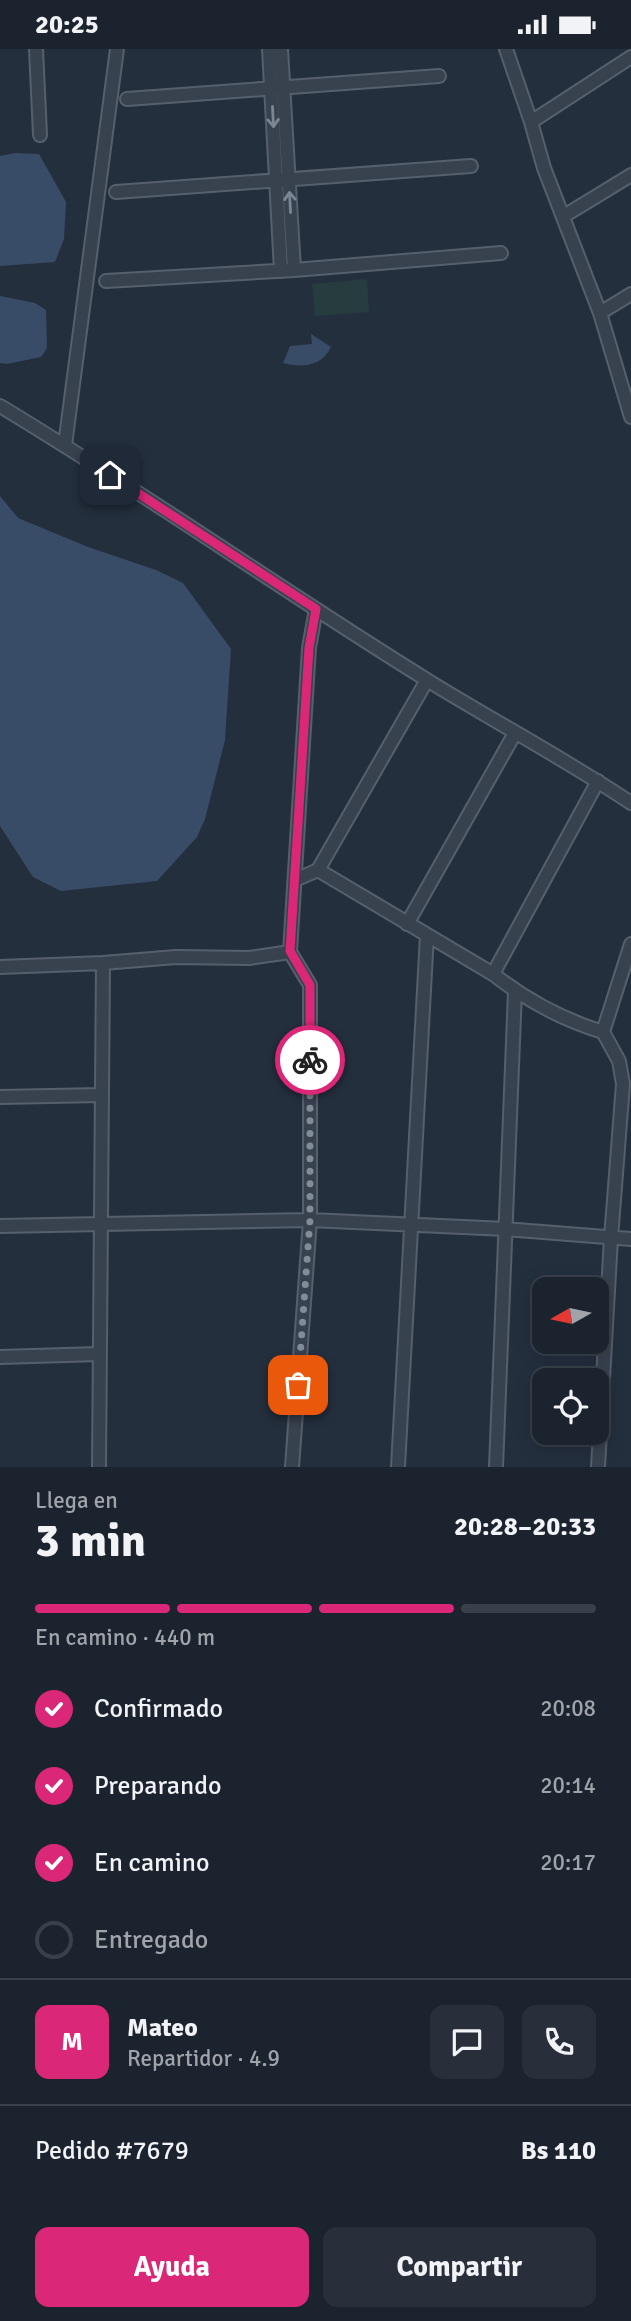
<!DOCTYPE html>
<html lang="es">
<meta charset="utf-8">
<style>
:root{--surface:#1b232e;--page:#282f3a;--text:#f1f3f6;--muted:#a0a4aa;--line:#39404a;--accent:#db2777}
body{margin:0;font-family:Signika,sans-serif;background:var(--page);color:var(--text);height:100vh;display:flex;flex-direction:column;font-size:26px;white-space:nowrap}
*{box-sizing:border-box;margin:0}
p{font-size:23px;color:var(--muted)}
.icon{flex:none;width:38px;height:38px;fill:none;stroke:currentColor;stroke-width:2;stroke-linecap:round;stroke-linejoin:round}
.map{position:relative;height:1418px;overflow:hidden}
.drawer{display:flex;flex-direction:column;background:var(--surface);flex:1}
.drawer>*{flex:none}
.needle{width:46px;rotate:261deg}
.tools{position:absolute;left:532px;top:1228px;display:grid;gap:14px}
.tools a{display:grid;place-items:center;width:77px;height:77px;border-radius:14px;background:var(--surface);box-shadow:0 4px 18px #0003,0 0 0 2px var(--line);font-size:35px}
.pin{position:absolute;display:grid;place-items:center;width:60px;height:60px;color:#fff;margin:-30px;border-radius:14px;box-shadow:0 4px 10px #0006}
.courier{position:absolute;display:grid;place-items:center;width:70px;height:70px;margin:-35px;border:5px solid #db2777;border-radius:50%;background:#fff;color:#222;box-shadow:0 2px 9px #0007}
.headline em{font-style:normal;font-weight:700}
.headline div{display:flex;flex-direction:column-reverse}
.headline{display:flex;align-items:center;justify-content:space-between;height:119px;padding:0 35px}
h1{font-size:46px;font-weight:700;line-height:52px}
.bar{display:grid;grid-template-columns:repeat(4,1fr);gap:10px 7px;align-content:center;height:84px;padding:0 35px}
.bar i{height:9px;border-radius:5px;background:var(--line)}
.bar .current{background:var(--accent)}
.bar p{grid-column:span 4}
.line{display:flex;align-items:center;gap:18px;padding:0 35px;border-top:2px solid var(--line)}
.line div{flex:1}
.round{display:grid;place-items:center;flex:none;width:74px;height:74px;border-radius:14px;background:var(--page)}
ol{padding:0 35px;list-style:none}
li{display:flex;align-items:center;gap:21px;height:77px}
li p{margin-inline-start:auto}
li .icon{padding:7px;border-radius:50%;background:var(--accent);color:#fff;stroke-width:4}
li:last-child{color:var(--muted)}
li i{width:38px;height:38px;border:4px solid var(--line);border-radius:50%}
.button{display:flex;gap:14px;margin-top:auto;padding:14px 35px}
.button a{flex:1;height:80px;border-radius:14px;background:var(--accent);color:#fff;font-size:28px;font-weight:700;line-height:80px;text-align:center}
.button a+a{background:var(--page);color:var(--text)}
.status{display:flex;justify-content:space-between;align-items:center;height:49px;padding:0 35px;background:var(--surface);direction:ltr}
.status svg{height:19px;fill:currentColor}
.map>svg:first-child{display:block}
</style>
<div class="status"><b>20:25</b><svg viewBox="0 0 49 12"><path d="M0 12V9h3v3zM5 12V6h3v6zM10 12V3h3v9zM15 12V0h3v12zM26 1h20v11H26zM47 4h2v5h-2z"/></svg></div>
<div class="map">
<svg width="631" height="1418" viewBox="0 0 631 1418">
<rect width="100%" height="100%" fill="#242f3e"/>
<!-- green -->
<path fill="#263c3f" d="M 367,230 L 369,263 L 315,267 L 312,235 Z"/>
<!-- water -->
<path fill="#394c67" d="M 15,104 L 39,105 L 66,153 L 64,190 L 55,213 L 0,217 L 0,107 Z
M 0,247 L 35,254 L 46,261 L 47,299 L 41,308 L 7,315 L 0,314 Z
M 311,285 L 331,298 C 321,318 302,319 283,314 L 290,297 L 312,295 Z
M 0,447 L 18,469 L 88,498 L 156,521 L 183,534 L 231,600 L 225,691 L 205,770 L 197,788 L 157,832 L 61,842 L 33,828 L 0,777 Z"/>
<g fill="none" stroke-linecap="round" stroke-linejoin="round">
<!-- minor casing -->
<g stroke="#565f6c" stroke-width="16">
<path id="minor" d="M 36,0 L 40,86
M 269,0 L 281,222
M 281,0 L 294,221
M 506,0 L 531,73
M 631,8 L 531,73 L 544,119 L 600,264 L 631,368
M 127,50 L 439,27
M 116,143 L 471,117
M 564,167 L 631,126
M 106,232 L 294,221 L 501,204
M 600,264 L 631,245
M 0,357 C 145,444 283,542 427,631 C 495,673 565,710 631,754
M 65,396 L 117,0
M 318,821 L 493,925 C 526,951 563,971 603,983 L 631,895
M 295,831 L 318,821 L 427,631
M 407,875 L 515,684
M 0,918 L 103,914 L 176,908 L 249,909 L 290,903
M 493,925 L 598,732
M 0,1048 L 101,1046
M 0,1177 L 310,1171 L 506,1180 L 631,1190
M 0,1308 L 99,1305
M 99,1418 L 103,914
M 292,1418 L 310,1171 L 310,936 L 290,903 L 309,599 L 316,560
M 398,1418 L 427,886
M 496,1418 L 515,942
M 598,1418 L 611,1189 L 623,1035 L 619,1012 L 603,983"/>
</g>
<!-- minor -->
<use href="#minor" stroke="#38414e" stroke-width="12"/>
</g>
<!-- one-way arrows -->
<defs><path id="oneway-shaft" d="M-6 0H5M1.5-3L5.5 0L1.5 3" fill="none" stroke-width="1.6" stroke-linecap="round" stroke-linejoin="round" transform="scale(1.75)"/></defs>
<g stroke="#7c8592">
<use href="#oneway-shaft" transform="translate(273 68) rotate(87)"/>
<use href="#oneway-shaft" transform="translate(290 153) rotate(-93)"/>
</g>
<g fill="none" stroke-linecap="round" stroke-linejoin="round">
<!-- done -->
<path stroke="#828b98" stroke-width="7" stroke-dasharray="0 12.6" d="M 298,1336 L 310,1171 L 310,1011"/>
<!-- route -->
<path stroke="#db2777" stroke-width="9" d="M 110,426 L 316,560 L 309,599 L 290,902 L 310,936 L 310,1011"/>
</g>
</svg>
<div class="tools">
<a><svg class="needle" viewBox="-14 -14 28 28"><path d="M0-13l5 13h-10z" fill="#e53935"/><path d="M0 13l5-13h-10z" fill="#a0a4aa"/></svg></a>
<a><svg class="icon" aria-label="locate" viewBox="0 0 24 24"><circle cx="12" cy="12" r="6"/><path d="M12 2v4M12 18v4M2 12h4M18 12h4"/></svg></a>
</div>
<div class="pin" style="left:298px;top:1336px;background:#ea580c"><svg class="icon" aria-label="bag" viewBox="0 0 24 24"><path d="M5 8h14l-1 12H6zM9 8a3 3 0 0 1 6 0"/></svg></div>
<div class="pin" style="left:110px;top:426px;background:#1f2937"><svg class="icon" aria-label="home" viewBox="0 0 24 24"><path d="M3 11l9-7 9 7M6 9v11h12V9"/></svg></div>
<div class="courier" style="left:310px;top:1011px"><svg class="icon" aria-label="bike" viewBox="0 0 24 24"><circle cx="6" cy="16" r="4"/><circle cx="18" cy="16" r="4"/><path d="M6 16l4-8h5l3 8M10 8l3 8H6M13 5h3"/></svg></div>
</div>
<section class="drawer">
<div class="headline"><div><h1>3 min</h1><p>Llega en</p></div><em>20:28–20:33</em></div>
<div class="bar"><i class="current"></i><i class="current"></i><i class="current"></i><i></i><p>En camino · 440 m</p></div>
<ol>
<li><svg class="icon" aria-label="check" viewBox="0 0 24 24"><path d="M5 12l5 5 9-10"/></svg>Confirmado<p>20:08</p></li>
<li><svg class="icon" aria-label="check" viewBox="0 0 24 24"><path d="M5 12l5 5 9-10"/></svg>Preparando<p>20:14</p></li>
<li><svg class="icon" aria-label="check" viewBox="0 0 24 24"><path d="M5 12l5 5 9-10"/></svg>En camino<p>20:17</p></li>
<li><i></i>Entregado</li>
</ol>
<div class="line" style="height:126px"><b class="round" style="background:var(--accent);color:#fff">M</b><div><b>Mateo</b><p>Repartidor · 4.9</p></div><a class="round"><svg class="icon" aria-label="chat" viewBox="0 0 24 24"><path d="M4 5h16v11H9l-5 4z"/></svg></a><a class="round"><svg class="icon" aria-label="phone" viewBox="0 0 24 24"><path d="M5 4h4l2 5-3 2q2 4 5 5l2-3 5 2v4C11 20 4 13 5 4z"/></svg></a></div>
<div class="line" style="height:91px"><div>Pedido #7679</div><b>Bs 110</b></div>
<div class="button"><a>Ayuda</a><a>Compartir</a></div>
</section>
